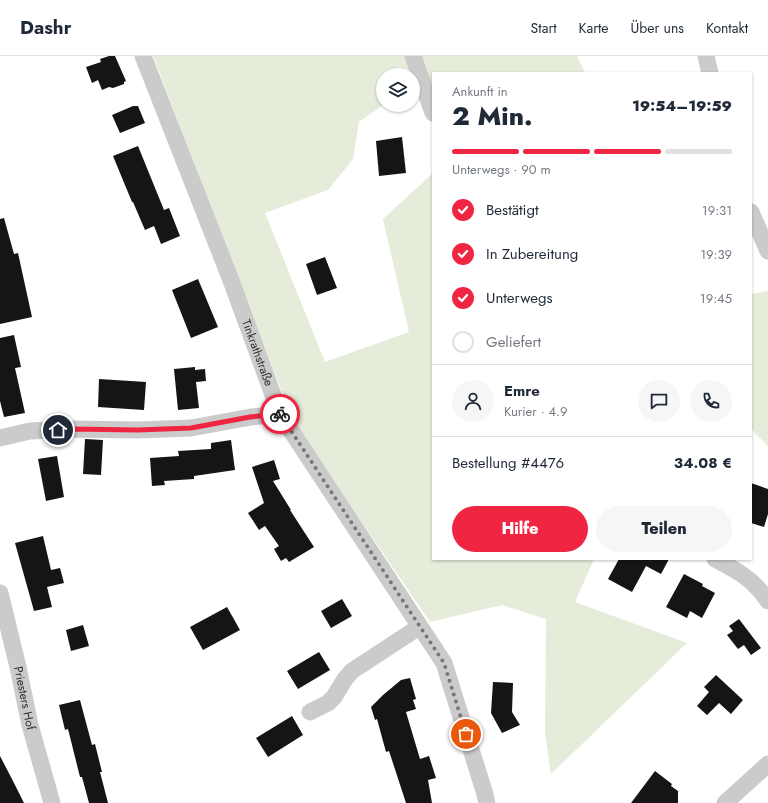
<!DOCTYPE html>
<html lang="de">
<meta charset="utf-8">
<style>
:root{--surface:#fff;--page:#f6f6f7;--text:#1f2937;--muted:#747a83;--line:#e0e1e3;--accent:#ef2542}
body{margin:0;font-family:Jost,sans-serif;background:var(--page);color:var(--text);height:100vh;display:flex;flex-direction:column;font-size:15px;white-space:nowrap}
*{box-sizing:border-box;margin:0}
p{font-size:13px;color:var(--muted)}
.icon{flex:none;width:22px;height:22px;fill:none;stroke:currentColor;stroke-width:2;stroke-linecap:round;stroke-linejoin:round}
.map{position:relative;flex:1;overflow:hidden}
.drawer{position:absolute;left:432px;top:16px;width:320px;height:488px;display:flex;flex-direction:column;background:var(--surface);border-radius:0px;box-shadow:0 1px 3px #0004}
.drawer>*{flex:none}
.fabs{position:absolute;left:376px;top:12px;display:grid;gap:8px}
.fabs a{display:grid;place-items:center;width:44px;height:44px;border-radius:50%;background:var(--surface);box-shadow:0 1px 3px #0004;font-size:20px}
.pin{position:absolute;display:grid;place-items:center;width:34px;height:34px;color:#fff;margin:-17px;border:2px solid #fff;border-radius:50%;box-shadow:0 1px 4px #0007}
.courier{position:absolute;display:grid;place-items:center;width:40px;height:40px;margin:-20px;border:3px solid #ef2542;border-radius:50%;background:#fff;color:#222;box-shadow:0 1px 5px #0007}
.overview em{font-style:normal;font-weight:800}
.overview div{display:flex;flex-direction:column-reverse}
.overview{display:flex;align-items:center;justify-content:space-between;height:68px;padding:0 20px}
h1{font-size:26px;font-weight:800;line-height:30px}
.bar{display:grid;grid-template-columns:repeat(4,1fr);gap:6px 4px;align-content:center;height:48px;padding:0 20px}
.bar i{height:5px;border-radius:3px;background:var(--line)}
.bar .selected{background:var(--accent)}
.bar p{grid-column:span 4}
.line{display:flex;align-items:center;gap:10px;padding:0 20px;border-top:1px solid var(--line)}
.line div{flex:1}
.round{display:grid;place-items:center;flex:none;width:42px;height:42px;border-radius:21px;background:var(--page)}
ol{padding:0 20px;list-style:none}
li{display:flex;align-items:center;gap:12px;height:44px}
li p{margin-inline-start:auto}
li .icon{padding:4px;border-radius:50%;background:var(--accent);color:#fff;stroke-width:4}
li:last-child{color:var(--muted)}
li i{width:22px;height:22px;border:2px solid var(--line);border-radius:50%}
.cta{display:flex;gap:8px;margin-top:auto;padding:8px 20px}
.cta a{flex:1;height:46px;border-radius:24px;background:var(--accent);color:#fff;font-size:16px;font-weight:800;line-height:46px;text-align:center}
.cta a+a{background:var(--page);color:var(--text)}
header{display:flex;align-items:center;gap:24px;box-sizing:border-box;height:56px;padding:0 20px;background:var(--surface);border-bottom:1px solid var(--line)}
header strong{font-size:19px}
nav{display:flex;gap:22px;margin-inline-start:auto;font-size:14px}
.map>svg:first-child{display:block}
</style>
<header>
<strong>Dashr</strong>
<nav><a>Start</a><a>Karte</a><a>Über uns</a><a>Kontakt</a></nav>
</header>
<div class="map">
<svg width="768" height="747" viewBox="0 0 768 747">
<rect width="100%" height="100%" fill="#fff"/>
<!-- green -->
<path fill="#e5ecda" d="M 153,0 L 407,0 L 411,19 L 383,19 L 383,49 L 359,66 L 353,103 L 328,134 L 265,157 L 325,306 L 409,276 L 383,163 L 433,117 L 433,503 L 594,503 L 575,546 L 687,587 L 551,718 L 545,676 L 546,563 L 502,549 L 430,566 L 297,371 L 282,336 Z
M 416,0 L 577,0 L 585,17 L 433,17 L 433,53 Z
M 768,235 L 768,390 L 751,373 L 751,238 Z"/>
<!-- building -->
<path fill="#151515" d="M 109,0 L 115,0 L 126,25 L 124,26 L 124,28 L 113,32 L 109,31 L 102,34 L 98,24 L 92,27 L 86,11 L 101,6 L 100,3 Z
M 133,50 L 138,50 L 145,67 L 120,77 L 112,59 Z
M 402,81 L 406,117 L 379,120 L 376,85 Z
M 138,90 L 164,154 L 169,152 L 180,180 L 161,188 L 154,170 L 145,174 L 133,146 L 132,146 L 113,100 Z
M 4,162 L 14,198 L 18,197 L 32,261 L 0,268 L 0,163 Z
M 325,201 L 337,232 L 317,239 L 306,208 Z
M 198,223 L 218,271 L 191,282 L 172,234 Z
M 14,279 L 21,311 L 15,312 L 25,357 L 4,361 L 0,345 L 0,282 Z
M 195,311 L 195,314 L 205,313 L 206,325 L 196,326 L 199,352 L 178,354 L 174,313 Z
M 99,323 L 146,326 L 144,354 L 98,351 Z
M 85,383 L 103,384 L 101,419 L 83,418 Z
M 231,384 L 235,414 L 194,420 L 194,423 L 164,425 L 165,429 L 152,430 L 150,402 L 179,400 L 178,395 L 211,393 L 211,387 Z
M 57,400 L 64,441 L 46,445 L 38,403 Z
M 274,404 L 280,423 L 273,425 L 291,454 L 290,454 L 314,491 L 289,506 L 286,502 L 281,505 L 274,493 L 279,490 L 265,470 L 259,474 L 248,457 L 264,447 L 252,411 Z
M 751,427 L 768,433 L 768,458 L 764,471 L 751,467 Z
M 43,480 L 51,514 L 60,512 L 64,527 L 47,531 L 52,551 L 34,555 L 15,487 Z
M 619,503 L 669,503 L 661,518 L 646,510 L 632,536 L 608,523 Z
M 684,518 L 703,528 L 702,530 L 715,537 L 702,562 L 690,555 L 687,562 L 666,551 Z
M 342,543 L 352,560 L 331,572 L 321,555 Z
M 227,551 L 240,574 L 203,594 L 190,571 Z
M 739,563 L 761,592 L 751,599 L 744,589 L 738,593 L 727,579 L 733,575 L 729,570 Z
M 83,569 L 89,590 L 71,595 L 66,574 Z
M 319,596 L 330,614 L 298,633 L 287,615 Z
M 716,619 L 743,644 L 731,658 L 719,647 L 707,659 L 697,650 L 709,636 L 704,631 Z
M 410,622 L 416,643 L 413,644 L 416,653 L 406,656 L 420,703 L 429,700 L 436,722 L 428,724 L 432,747 L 406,747 L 389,695 L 386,696 L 377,663 L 375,664 L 371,651 L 383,639 L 401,624 Z
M 493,626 L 513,627 L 512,656 L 520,669 L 502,677 L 491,657 Z
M 80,644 L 92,689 L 95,688 L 102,716 L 100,716 L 108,747 L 89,747 L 82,721 L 80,721 L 68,673 L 65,674 L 59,649 Z
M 292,660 L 303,679 L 268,701 L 256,682 Z
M 0,700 L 14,727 L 24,747 L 0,747 Z
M 655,715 L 672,728 L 671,730 L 678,735 L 678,747 L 631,747 Z"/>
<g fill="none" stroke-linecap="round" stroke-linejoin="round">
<!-- minor -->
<g stroke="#cbcbcb" stroke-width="17">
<path id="s1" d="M 143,0 L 232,227 L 280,358 L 444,607 L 484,735 L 487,747"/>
<path d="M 413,0 L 433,57"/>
<path d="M 706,0 L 710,17"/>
<path d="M 751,156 L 768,195"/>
<path d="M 0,382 L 30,375 L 71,373 L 138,374 L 191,372 L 251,361 L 280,358"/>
<path d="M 715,503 C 738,515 753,523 768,545"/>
<path id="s2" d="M 0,537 L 18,611 L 30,669 L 52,747"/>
<path d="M 310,656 L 328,647 L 334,641 L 345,623 L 352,615 L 419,571"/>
<path d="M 725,747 L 768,708"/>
</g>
</g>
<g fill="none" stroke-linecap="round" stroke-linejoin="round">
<!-- done -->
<path stroke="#777" stroke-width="4" stroke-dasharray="0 7.2" d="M 280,358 L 444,607 L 466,678"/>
<!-- route -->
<path stroke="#ef2542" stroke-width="5" d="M 58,374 L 71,373 L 138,374 L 191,372 L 250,361 L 280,358"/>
</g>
<g text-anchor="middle" stroke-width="4" stroke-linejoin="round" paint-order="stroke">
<!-- street labels -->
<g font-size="12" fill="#2e2e2e" stroke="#fff">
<text dy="4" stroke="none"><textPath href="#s1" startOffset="318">Tinkrathstraße</textPath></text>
<text dy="4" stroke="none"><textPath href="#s2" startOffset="108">Priesters Hof</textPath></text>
</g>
</g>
</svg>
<div class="fabs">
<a><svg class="icon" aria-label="layers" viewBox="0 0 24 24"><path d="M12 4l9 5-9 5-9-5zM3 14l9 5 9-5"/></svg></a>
</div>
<div class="pin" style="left:466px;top:678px;background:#ea580c"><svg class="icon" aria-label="bag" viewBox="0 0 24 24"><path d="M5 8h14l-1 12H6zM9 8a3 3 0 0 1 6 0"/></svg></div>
<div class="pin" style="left:58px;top:374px;background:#1f2937"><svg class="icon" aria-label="home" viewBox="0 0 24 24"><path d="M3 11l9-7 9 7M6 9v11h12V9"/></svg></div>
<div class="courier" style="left:280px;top:358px"><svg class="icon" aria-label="bike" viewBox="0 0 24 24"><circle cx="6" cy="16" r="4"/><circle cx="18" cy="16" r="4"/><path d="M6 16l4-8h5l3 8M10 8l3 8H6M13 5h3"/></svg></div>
<section class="drawer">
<div class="overview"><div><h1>2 Min.</h1><p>Ankunft in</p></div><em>19:54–19:59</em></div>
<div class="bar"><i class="selected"></i><i class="selected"></i><i class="selected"></i><i></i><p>Unterwegs · 90 m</p></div>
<ol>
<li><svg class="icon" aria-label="check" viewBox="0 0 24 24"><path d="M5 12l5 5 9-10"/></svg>Bestätigt<p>19:31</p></li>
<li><svg class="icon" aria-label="check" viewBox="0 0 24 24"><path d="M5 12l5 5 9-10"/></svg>In Zubereitung<p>19:39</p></li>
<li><svg class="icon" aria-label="check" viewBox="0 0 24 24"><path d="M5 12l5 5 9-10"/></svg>Unterwegs<p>19:45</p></li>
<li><i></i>Geliefert</li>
</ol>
<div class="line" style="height:72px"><a class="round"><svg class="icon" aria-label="person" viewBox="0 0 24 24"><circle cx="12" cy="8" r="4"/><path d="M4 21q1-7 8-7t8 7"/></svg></a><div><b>Emre</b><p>Kurier · 4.9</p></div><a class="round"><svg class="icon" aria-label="chat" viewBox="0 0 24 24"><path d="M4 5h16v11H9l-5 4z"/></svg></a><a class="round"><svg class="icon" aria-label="phone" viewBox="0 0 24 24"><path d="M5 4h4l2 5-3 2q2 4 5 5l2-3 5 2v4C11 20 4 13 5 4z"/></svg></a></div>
<div class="line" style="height:52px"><div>Bestellung #4476</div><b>34.08 €</b></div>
<div class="cta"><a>Hilfe</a><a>Teilen</a></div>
</section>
</div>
